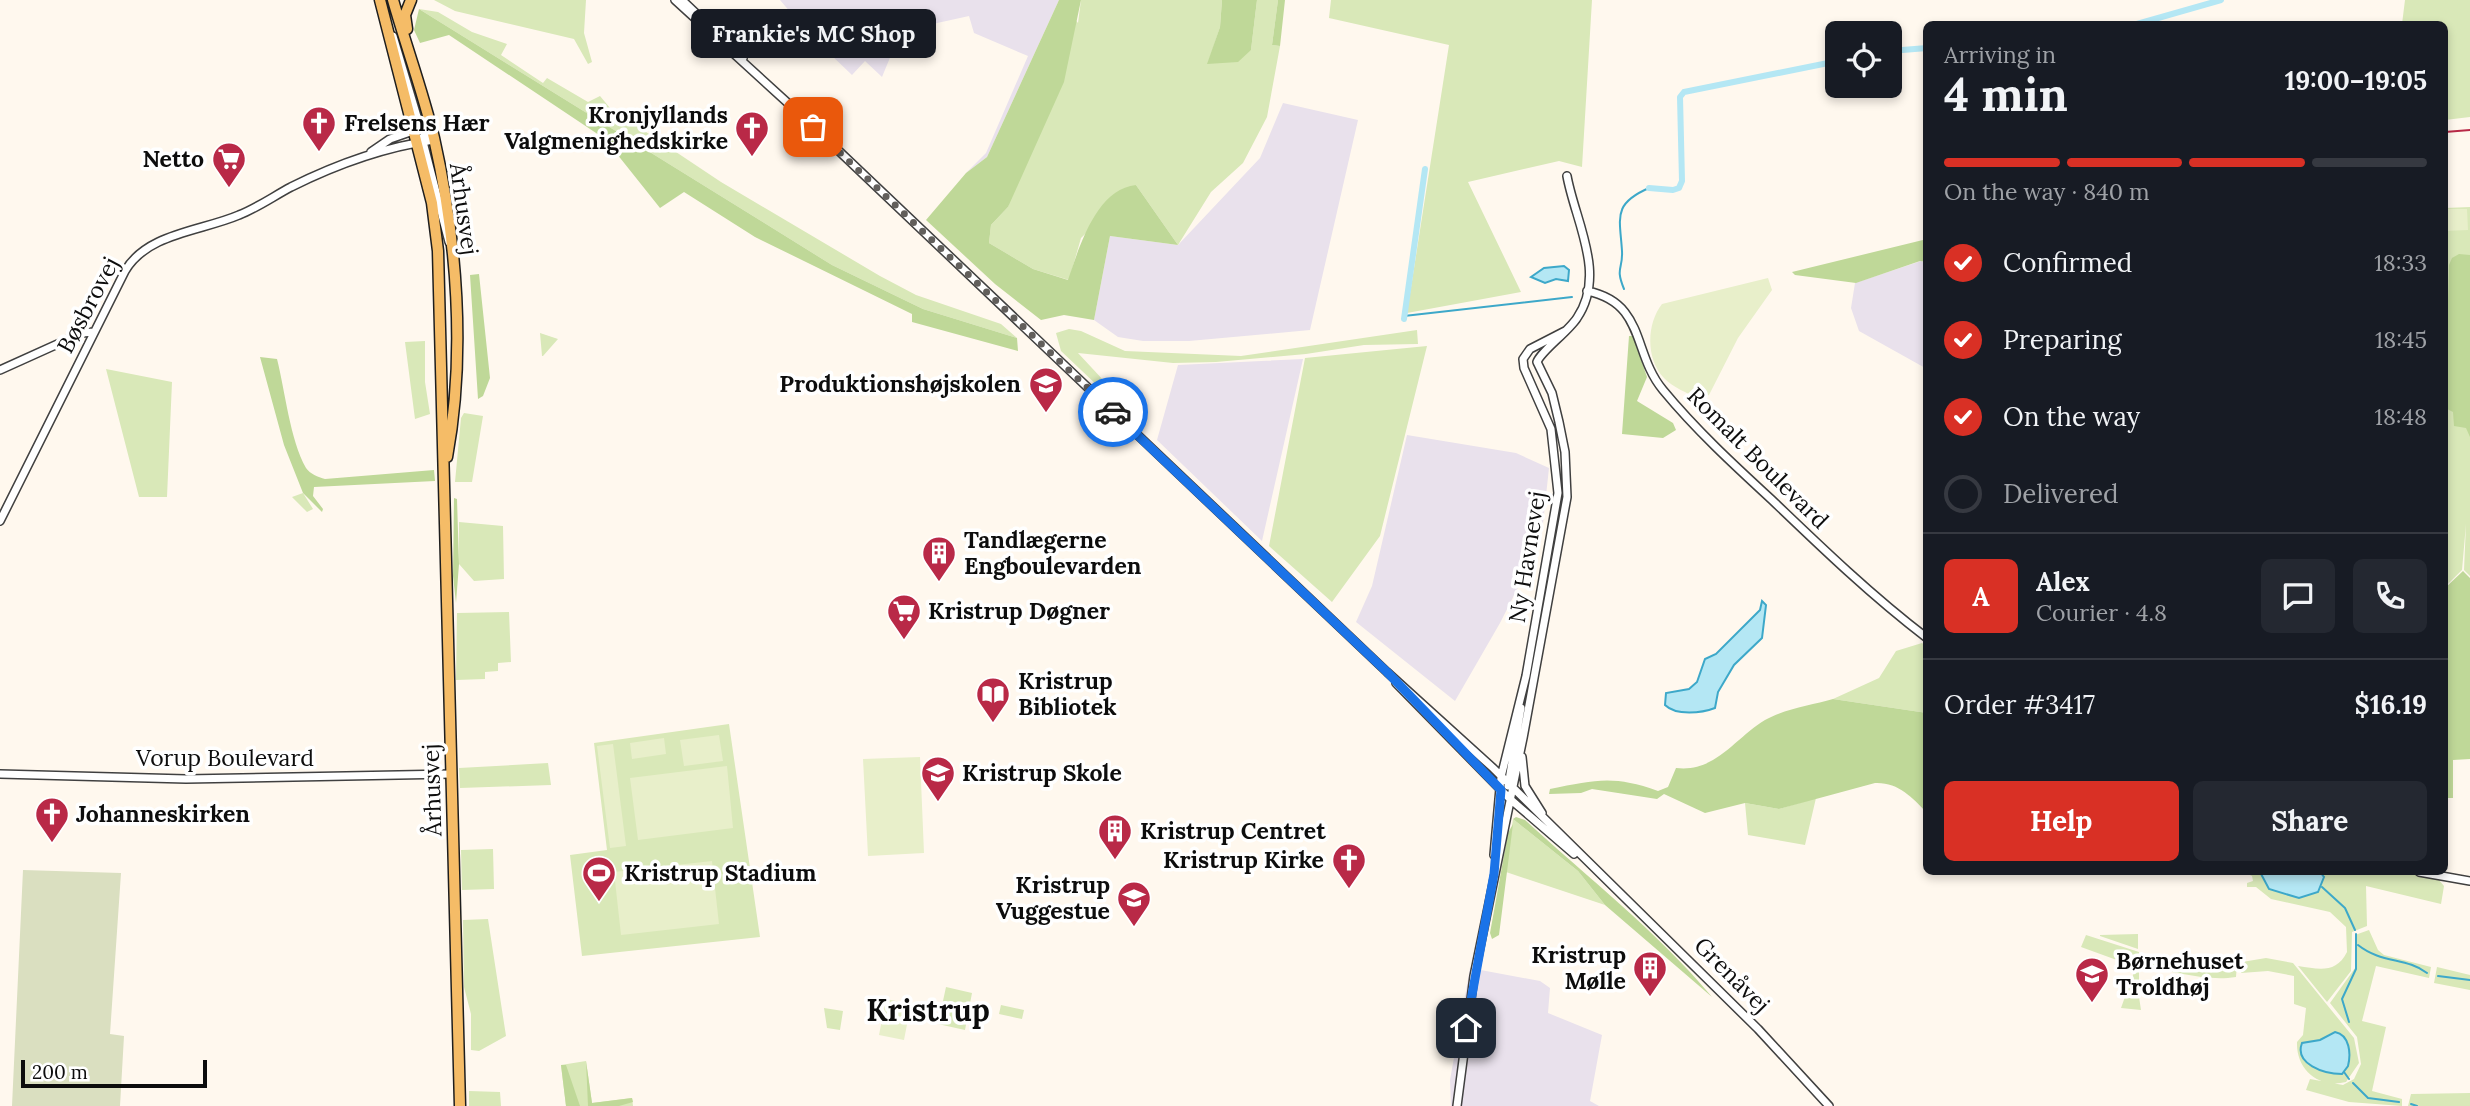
<!DOCTYPE html>
<meta charset="utf-8">
<style>
:root{--surface:#171b24;--page:#242831;--text:#f1f3f6;--muted:#9ea1a6;--line:#363941;--accent:#d93025}
body{margin:0;font-family:Lora,serif;background:var(--page);color:var(--text);height:100vh;display:flex;flex-direction:column;font-size:26px;white-space:nowrap}
*{box-sizing:border-box;margin:0}
p{font-size:23px;color:var(--muted)}
.icon{flex:none;width:38px;height:38px;fill:none;stroke:currentColor;stroke-width:2;stroke-linecap:round;stroke-linejoin:round}
.map{position:relative;flex:1;overflow:hidden}
.sheet{position:absolute;left:1923px;top:21px;width:525px;height:854px;display:flex;flex-direction:column;background:var(--surface);border-radius:10px;box-shadow:0 4px 10px #0003}
.sheet>*{flex:none}
.controls{position:absolute;left:1825px;top:21px;display:grid;gap:14px}
.controls a{display:grid;place-items:center;width:77px;height:77px;border-radius:10px;background:var(--surface);box-shadow:0 4px 10px #0003;font-size:35px}
.scale{position:absolute;left:21px;bottom:18px;width:186px;box-sizing:border-box;padding-left:7px;border:4px solid #0d0d0d;border-top:0;font-size:19px;line-height:24px;white-space:nowrap;color:#0d0d0d;-webkit-text-stroke:5px #fff;paint-order:stroke}
.pin{position:absolute;display:grid;place-items:center;width:60px;height:60px;color:#fff;margin:-30px;border-radius:14px;box-shadow:0 4px 10px #0006}
.courier{position:absolute;display:grid;place-items:center;width:70px;height:70px;margin:-35px;border:5px solid #1a73e8;border-radius:50%;background:#fff;color:#222;box-shadow:0 2px 9px #0007}
.bubble{position:absolute;height:49px;border-radius:10px;background:var(--surface);box-shadow:0 4px 10px #0003;font-size:23px;font-weight:700;line-height:49px;text-align:center}
.overview em{font-style:normal;font-weight:700}
.overview div{display:flex;flex-direction:column-reverse}
.overview{display:flex;align-items:center;justify-content:space-between;height:119px;padding:0 21px}
h1{font-size:46px;font-weight:700;line-height:52px}
.bar{display:grid;grid-template-columns:repeat(4,1fr);gap:10px 7px;align-content:center;height:84px;padding:0 21px}
.bar i{height:9px;border-radius:5px;background:var(--line)}
.bar .on{background:var(--accent)}
.bar p{grid-column:span 4}
.line{display:flex;align-items:center;gap:18px;padding:0 21px;border-top:2px solid var(--line)}
.line div{flex:1}
.round{display:grid;place-items:center;flex:none;width:74px;height:74px;border-radius:10px;background:var(--page)}
ol{padding:0 21px;list-style:none}
li{display:flex;align-items:center;gap:21px;height:77px}
li p{margin-inline-start:auto}
li .icon{padding:7px;border-radius:50%;background:var(--accent);color:#fff;stroke-width:4}
li:last-child{color:var(--muted)}
li i{width:38px;height:38px;border:4px solid var(--line);border-radius:50%}
.primary-button{display:flex;gap:14px;margin-top:auto;padding:14px 21px}
.primary-button a{flex:1;height:80px;border-radius:10px;background:var(--accent);color:#fff;font-size:28px;font-weight:700;line-height:80px;text-align:center}
.primary-button a+a{background:var(--page);color:var(--text)}
.map>svg:first-child{display:block}
</style>
<div class="map">
<svg width="2470" height="1106" viewBox="0 0 2470 1106">
<rect width="100%" height="100%" fill="#fff8ee"/>
<!-- industrial -->
<path fill="#e9e1ec" d="M 780,0 L 1059,0 L 987,157 L 966,173 L 986,153 L 1028,56 L 974,33 L 969,16 L 901,31 L 882,77 L 865,61 L 852,75 L 808,33 Z
M 1283,103 L 1358,120 L 1310,330 L 1189,341 L 1143,341 L 1118,337 L 1094,320 L 1110,236 L 1178,245 L 1260,158 Z
M 1921,261 L 1927,264 L 1927,369 L 1859,331 L 1851,308 L 1855,283 Z
M 1303,359 L 1262,541 L 1157,440 L 1178,365 Z
M 1407,435 L 1516,453 L 1549,468 L 1541,542 L 1500,623 L 1455,701 L 1356,622 L 1372,586 Z
M 1470,968 L 1540,981 L 1550,988 L 1548,1013 L 1602,1035 L 1590,1101 L 1599,1106 L 1451,1106 L 1450,1080 Z"/>
<!-- green -->
<path fill="#d9e8b8" d="M 434,0 L 586,0 L 584,33 L 592,62 L 588,64 L 574,39 L 455,11 Z
M 1059,0 L 1078,23 L 1081,0 L 1222,0 L 1220,27 L 1208,63 L 1251,50 L 1257,0 L 1278,0 L 1272,45 L 1280,46 L 1267,117 L 1243,163 L 1211,192 L 1178,245 L 1136,185 L 1081,238 L 1069,280 L 1033,269 L 989,243 L 991,225 L 1008,207 Z
M 1331,0 L 1592,0 L 1582,167 L 1559,161 L 1468,182 L 1521,292 L 1407,313 L 1449,45 L 1329,18 Z
M 2405,0 L 2470,0 L 2470,117 L 2445,120 L 2445,24 L 2402,24 Z
M 419,9 L 438,12 L 472,32 L 507,44 L 501,55 L 543,83 L 547,78 L 588,102 L 600,96 L 610,108 L 721,182 L 880,276 L 916,295 L 1001,324 L 1017,338 L 923,309 L 832,265 Z
M 2470,207 L 2470,576 L 2464,570 L 2466,524 L 2462,570 L 2445,587 L 2445,208 Z
M 1069,329 L 1081,331 L 1125,351 L 1241,356 L 1417,330 L 1418,344 L 1364,345 L 1306,354 L 1216,362 L 1173,363 L 1078,353 L 1105,382 L 1101,389 L 1061,351 L 1056,333 Z
M 540,333 L 558,339 L 543,356 L 542,356 Z
M 425,341 L 425,382 L 430,414 L 415,419 L 405,342 Z
M 1427,346 L 1380,536 L 1332,602 L 1269,546 L 1305,358 Z
M 106,369 L 172,382 L 167,497 L 139,497 Z
M 464,413 L 483,416 L 472,482 L 455,482 L 461,418 Z
M 303,493 L 313,509 L 307,512 L 292,497 Z
M 459,522 L 503,526 L 504,579 L 474,581 L 459,564 Z
M 509,612 L 511,662 L 498,663 L 498,671 L 485,672 L 485,679 L 456,680 L 457,613 Z
M 1922,643 L 1927,647 L 1927,713 L 1833,699 L 1879,678 L 1896,651 Z
M 729,724 L 760,937 L 582,956 L 570,855 L 607,850 L 594,743 Z
M 548,763 L 551,785 L 460,788 L 459,768 Z
M 1816,798 L 1805,845 L 1748,835 L 1745,803 L 1779,809 Z
M 1513,819 L 1578,871 L 1605,905 L 1506,872 Z
M 493,849 L 494,889 L 462,890 L 461,850 Z
M 2243,872 L 2402,872 L 2439,880 L 2444,886 L 2441,904 L 2366,886 L 2367,926 L 2352,932 L 2351,971 L 2327,1002 L 2298,966 C 2319,969 2336,974 2347,952 L 2346,927 L 2330,912 L 2271,899 L 2256,887 L 2247,887 L 2247,883 L 2253,881 L 2252,876 Z
M 488,919 L 506,1036 L 479,1051 L 471,1050 L 471,1014 L 464,987 L 463,920 Z
M 2369,930 L 2378,950 L 2384,955 L 2431,967 L 2429,978 L 2376,966 L 2362,1021 L 2386,1027 L 2372,1091 L 2402,1099 L 2402,1106 L 2349,1102 L 2306,1090 L 2310,1079 L 2343,1085 L 2354,1079 L 2361,1064 L 2357,1037 L 2330,1003 L 2355,968 L 2355,935 Z
M 2138,934 L 2138,949 L 2100,936 L 2100,935 Z
M 2086,935 L 2139,952 L 2139,996 L 2127,992 L 2136,967 L 2081,947 Z
M 2144,956 C 2178,956 2203,971 2237,964 L 2236,977 C 2204,982 2177,970 2145,969 Z
M 2266,958 L 2293,963 L 2354,1038 L 2359,1063 L 2346,1082 C 2318,1089 2296,1069 2297,1042 L 2303,1035 L 2306,1008 L 2294,1004 L 2294,976 L 2268,971 L 2241,973 L 2242,962 Z
M 2437,967 L 2470,975 L 2470,990 L 2434,983 Z
M 946,987 L 972,993 L 965,1030 L 938,1024 Z
M 2126,994 L 2139,997 L 2141,1010 L 2121,1008 Z
M 1001,1005 L 1024,1010 L 1022,1019 L 999,1014 Z
M 824,1008 L 843,1011 L 840,1030 L 827,1028 Z
M 586,1061 L 592,1103 L 632,1098 L 633,1106 L 566,1106 L 561,1065 Z
M 469,1091 L 500,1092 L 501,1106 L 469,1106 Z
M 2470,1093 L 2470,1106 L 2408,1106 L 2411,1094 Z"/>
<!-- forest -->
<path fill="#bfd898" d="M 1059,0 L 1081,0 L 1064,82 L 1008,207 L 991,225 L 989,243 L 1033,269 L 1068,280 C 1079,248 1096,189 1136,185 L 1178,245 L 1110,236 L 1094,320 L 1064,315 L 1041,320 L 995,284 L 926,220 L 966,173 L 987,157 Z
M 1222,0 L 1257,0 L 1251,50 L 1238,62 L 1207,64 L 1220,27 Z
M 1278,0 L 1285,0 L 1280,46 L 1272,45 Z
M 419,9 L 832,265 L 923,309 L 1017,338 L 1018,351 L 912,322 L 912,314 L 755,237 L 684,192 L 660,208 L 605,139 L 449,35 L 420,43 L 414,30 Z
M 1927,239 L 1927,262 L 1920,261 L 1856,283 L 1795,275 L 1792,272 Z
M 2459,254 L 2470,255 L 2470,437 L 2466,428 L 2454,426 L 2453,412 L 2445,408 L 2449,265 L 2452,258 Z
M 479,274 L 490,378 L 483,396 L 478,399 L 470,275 Z
M 1629,336 L 1633,336 L 1647,377 L 1637,401 L 1673,423 L 1676,430 L 1663,438 L 1622,434 Z
M 260,357 L 277,359 C 285,390 290,440 306,468 C 310,474 318,477 325,479 L 434,470 L 435,481 L 314,487 L 313,496 L 323,509 L 322,512 L 303,493 L 284,445 Z
M 454,498 L 457,499 L 459,564 L 456,603 L 453,576 Z
M 2463,571 L 2470,578 L 2470,759 L 2453,760 L 2453,798 L 2445,798 L 2445,588 Z
M 1833,699 L 1927,713 L 1927,813 C 1912,797 1898,782 1875,783 L 1779,809 L 1745,803 L 1705,813 L 1664,794 L 1657,799 L 1592,789 L 1581,793 L 1549,794 L 1550,789 C 1596,780 1613,775 1658,791 L 1668,787 L 1676,768 C 1715,773 1735,738 1765,720 C 1784,709 1812,705 1833,699 Z
M 1516,817 L 1525,820 C 1588,878 1657,931 1712,997 L 1605,905 L 1578,871 L 1513,819 Z
M 1513,824 L 1499,935 L 1492,939 L 1490,933 L 1508,833 Z
M 586,1061 L 592,1103 L 632,1098 L 633,1102 L 619,1106 L 588,1106 Z
M 561,1065 L 566,1065 L 580,1106 L 566,1106 Z"/>
<!-- cemetery -->
<path fill="#dadfc0" d="M 23,870 L 121,873 L 110,1034 L 124,1036 L 120,1106 L 12,1106 Z"/>
<!-- pitch -->
<path fill="#e8efca" d="M 2445,209 L 2467,209 L 2468,230 L 2445,231 Z
M 1768,278 L 1772,290 L 1738,338 L 1709,395 L 1698,399 C 1688,393 1672,387 1664,378 C 1645,358 1647,323 1662,304 Z
M 719,735 L 723,761 L 684,766 L 680,740 Z
M 664,738 L 666,754 L 632,759 L 630,743 Z
M 613,744 L 626,846 L 610,848 L 597,746 Z
M 920,757 L 924,853 L 868,856 L 863,759 Z
M 727,766 L 733,828 L 638,840 L 630,778 Z
M 712,861 L 719,924 L 621,935 L 614,872 Z
M 886,999 L 911,1004 L 904,1040 L 879,1035 Z"/>
<!-- water -->
<path fill="#b4e7f4" stroke="#3da8c9" stroke-width="2" d="M 1564,266 L 1569,270 L 1568,281 L 1556,279 L 1545,283 L 1531,277 L 1544,268 Z
M 1762,601 L 1766,605 L 1762,638 L 1734,665 L 1718,692 L 1715,708 C 1702,713 1676,716 1665,705 L 1666,693 L 1689,689 L 1697,682 L 1705,659 L 1716,654 L 1760,610 Z
M 2260,872 L 2320,872 L 2324,877 L 2318,892 L 2299,898 L 2269,889 Z
M 2335,1032 C 2350,1035 2351,1054 2348,1066 L 2342,1074 C 2324,1074 2294,1064 2302,1043 L 2320,1040 Z"/>
<g fill="none" stroke-linecap="round" stroke-linejoin="round">
<!-- stream -->
<path stroke="#3da8c9" stroke-width="2" d="M 1624,289 C 1615,267 1623,270 1622,251 C 1620,218 1612,204 1649,188
M 1404,316 L 1572,297
M 2322,887 L 2345,908 L 2355,930
M 2358,945 C 2382,964 2406,957 2427,973
M 2438,976 L 2470,980
M 2349,1022 L 2342,999 L 2356,969 L 2356,934
M 2344,1072 L 2349,1079
M 2353,1083 L 2368,1098 L 2399,1102
M 2411,1104 L 2417,1106"/>
<!-- canal -->
<path stroke="#b4e7f4" stroke-width="6" d="M 2137,24 L 2221,0
M 1890,51 L 1927,48
M 1649,188 L 1673,190 L 1679,188 L 1682,181 L 1680,97 L 1684,92 L 1838,61
M 1404,319 L 1425,169"/>
<!-- minor casing -->
<g stroke="#404040" stroke-width="10">
<path id="minor" d="M 675,0 L 801,115 L 1387,672 L 1493,768 L 1758,1029 L 1829,1106
M 682,0 L 743,58
M 393,36 L 421,130 L 433,139
M 422,138 L 449,242
M 371,152 L 390,139 L 416,130
M 1587,291 C 1646,303 1632,353 1663,390 C 1696,430 1734,465 1772,500 C 1822,548 1872,596 1927,638
M 0,370 L 82,333 L 94,332
M 0,521 L 125,271 C 147,233 202,231 239,215 C 257,208 274,196 291,187 C 335,165 385,147 434,140
M 1396,683 L 1510,799 L 1574,854
M 1522,757 L 1525,786 L 1542,813
M 0,774 L 186,779 L 451,774
M 1508,786 L 1521,708
M 1494,855 L 1501,777 L 1526,676 L 1558,493 L 1551,429 L 1524,368 L 1523,359 L 1530,349 L 1565,331
M 2419,872 L 2470,881
M 1457,1106 L 1474,976 L 1523,738 L 1567,497 L 1565,452 L 1559,422 L 1552,393 L 1537,362 C 1541,351 1568,332 1577,318 C 1607,274 1575,221 1567,176"/>
</g>
<!-- major casing -->
<g stroke="#1e1e1e" stroke-width="13">
<path id="major" d="M 380,0 L 432,203 L 438,251 L 460,1106
M 393,0 C 406,46 423,92 434,138 C 457,240 466,354 447,457
M 407,29 L 405,15 L 411,0"/>
</g>
<!-- minor -->
<use href="#minor" stroke="#fff" stroke-width="7"/>
<!-- major -->
<use href="#major" stroke="#f5bc67" stroke-width="10"/>
<!-- rail -->
<path stroke="#b92947" stroke-width="2" d="M 2445,132 L 2470,130"/>
</g>
<g fill="none" stroke-linecap="round" stroke-linejoin="round">
<!-- done -->
<path stroke="#625f5c" stroke-width="7" stroke-dasharray="0 12.6" d="M 813,127 L 1113,412"/>
<!-- route -->
<path stroke="#1a73e8" stroke-width="9" d="M 1113,412 L 1387,672 L 1501,790 L 1494,874 L 1466,1028"/>
</g>
<!-- icons -->
<defs>
<g id="church-pin" transform="scale(1.75)"><path d="M0 17L-7.5 6A9.5 9.5 0 1 1 7.5 6Z" fill="#b92947" stroke="#fff"/><path d="M-1.2-6h2.4v3.5h3.3v2.4h-3.3V6h-2.4V-.1h-3.3v-2.4h3.3Z" fill="#fff"/></g>
<g id="supermarket-pin" transform="scale(1.75)"><path d="M0 17L-7.5 6A9.5 9.5 0 1 1 7.5 6Z" fill="#b92947" stroke="#fff"/><path d="M-6-5.5h2.5l.6 2H6L4.5 2H-2.5L-4.4-4H-6ZM-1.5 3.2a1.3 1.3 0 1 0 .1 0ZM3 3.2a1.3 1.3 0 1 0 .1 0Z" fill="#fff"/></g>
<g id="school-pin" transform="scale(1.75)"><path d="M0 17L-7.5 6A9.5 9.5 0 1 1 7.5 6Z" fill="#b92947" stroke="#fff"/><path d="M0-5L7-2L0 1L-7-2ZM-4 1L0 2.5L4 1V4Q0 6-4 4Z" fill="#fff"/></g>
<g id="building-pin" transform="scale(1.75)"><path d="M0 17L-7.5 6A9.5 9.5 0 1 1 7.5 6Z" fill="#b92947" stroke="#fff"/><path d="M-4-6H4V6H1V3H-1V6H-4ZM-2.5-4.3h1.7v1.8h-1.7ZM.8-4.3h1.7v1.8H.8ZM-2.5-1h1.7V.8h-1.7ZM.8-1h1.7V.8H.8Z" fill="#fff"/></g>
<g id="library-pin" transform="scale(1.75)"><path d="M0 17L-7.5 6A9.5 9.5 0 1 1 7.5 6Z" fill="#b92947" stroke="#fff"/><path d="M-6-4Q-3-5.5-.7-3.5V5Q-3 3-6 4ZM6-4Q3-5.5 .7-3.5V5Q3 3 6 4Z" fill="#fff"/></g>
<g id="stadium-pin" transform="scale(1.75)"><path d="M0 17L-7.5 6A9.5 9.5 0 1 1 7.5 6Z" fill="#b92947" stroke="#fff"/><path d="M0-5a6.5 5 0 1 0 0 10a6.5 5 0 1 0 0-10ZM-3.5-1.8h7v3.6h-7Z" fill="#fff"/></g>
</defs>
<g fill-rule="evenodd">
<use href="#church-pin" x="319" y="123"/>
<use href="#church-pin" x="752" y="128"/>
<use href="#supermarket-pin" x="229" y="159"/>
<use href="#school-pin" x="1046" y="384"/>
<use href="#building-pin" x="939" y="553"/>
<use href="#supermarket-pin" x="904" y="611"/>
<use href="#library-pin" x="993" y="694"/>
<use href="#school-pin" x="938" y="773"/>
<use href="#church-pin" x="52" y="814"/>
<use href="#building-pin" x="1115" y="831"/>
<use href="#church-pin" x="1349" y="860"/>
<use href="#stadium-pin" x="599" y="873"/>
<use href="#school-pin" x="1134" y="898"/>
<use href="#building-pin" x="1650" y="968"/>
<use href="#school-pin" x="2092" y="974"/>
</g>
<g text-anchor="middle" stroke-width="7" stroke-linejoin="round" paint-order="stroke">
<!-- poi labels -->
<g font-size="23" font-weight="bold" fill="#0d0d0d" stroke="#fff" text-anchor="start">
<text x="728" y="123" text-anchor="end">Kronjyllands<tspan x="728" dy="26">Valgmenighedskirke</tspan></text>
<text x="344" y="131">Frelsens Hær</text>
<text x="204" y="167" text-anchor="end">Netto</text>
<text x="1021" y="392" text-anchor="end">Produktionshøjskolen</text>
<text x="964" y="548">Tandlægerne<tspan x="964" dy="26">Engboulevarden</tspan></text>
<text x="928" y="619">Kristrup Døgner</text>
<text x="1018" y="689">Kristrup<tspan x="1018" dy="26">Bibliotek</tspan></text>
<text x="962" y="781">Kristrup Skole</text>
<text x="76" y="822">Johanneskirken</text>
<text x="1140" y="839">Kristrup Centret</text>
<text x="1324" y="868" text-anchor="end">Kristrup Kirke</text>
<text x="624" y="881">Kristrup Stadium</text>
<text x="1110" y="893" text-anchor="end">Kristrup<tspan x="1110" dy="26">Vuggestue</tspan></text>
<text x="1626" y="963" text-anchor="end">Kristrup<tspan x="1626" dy="26">Mølle</tspan></text>
<text x="2116" y="969">Børnehuset<tspan x="2116" dy="26">Troldhøj</tspan></text>
</g>
<!-- street labels -->
<g font-size="23" fill="#0d0d0d" stroke="#fff">
<text transform="translate(464 209) rotate(82)" y="8">Århusvej</text>
<text transform="translate(88 305) rotate(-62)" y="8">Bøsbrovej</text>
<text transform="translate(1758 458) rotate(45)" y="8">Romalt Boulevard</text>
<text transform="translate(1527 557) rotate(-81)" y="8">Ny Havnevej</text>
<text x="225" y="766">Vorup Boulevard</text>
<text transform="translate(432 790) rotate(-92)" y="8">Århusvej</text>
<text transform="translate(1732 975) rotate(45)" y="8">Grenåvej</text>
</g>
<!-- district labels -->
<g font-size="30" font-weight="bold" fill="#0d0d0d" stroke="#fff">
<text x="928" y="1021">Kristrup</text>
</g>
</g>
</svg>
<div class="controls">
<a><svg class="icon" aria-label="locate" viewBox="0 0 24 24"><circle cx="12" cy="12" r="6"/><path d="M12 2v4M12 18v4M2 12h4M18 12h4"/></svg></a>
</div>
<div class="scale">200 m</div>
<div class="pin" style="left:813px;top:127px;background:#ea580c"><svg class="icon" aria-label="bag" viewBox="0 0 24 24"><path d="M5 8h14l-1 12H6zM9 8a3 3 0 0 1 6 0"/></svg></div>
<div class="pin" style="left:1466px;top:1028px;background:#1f2937"><svg class="icon" aria-label="home" viewBox="0 0 24 24"><path d="M3 11l9-7 9 7M6 9v11h12V9"/></svg></div>
<div class="courier" style="left:1113px;top:412px"><svg class="icon" aria-label="car" viewBox="0 0 24 24"><path d="M5 17H2v-5l4-1 3-4h7l3 4 3 1v5h-3M9 17h6M6 11h13"/><circle cx="7" cy="17" r="2"/><circle cx="17" cy="17" r="2"/></svg></div>
<div class="bubble" style="left:691px;top:9px;width:245px">Frankie's MC Shop</div>
<section class="sheet">
<div class="overview"><div><h1>4 min</h1><p>Arriving in</p></div><em>19:00–19:05</em></div>
<div class="bar"><i class="on"></i><i class="on"></i><i class="on"></i><i></i><p>On the way · 840 m</p></div>
<ol>
<li><svg class="icon" aria-label="check" viewBox="0 0 24 24"><path d="M5 12l5 5 9-10"/></svg>Confirmed<p>18:33</p></li>
<li><svg class="icon" aria-label="check" viewBox="0 0 24 24"><path d="M5 12l5 5 9-10"/></svg>Preparing<p>18:45</p></li>
<li><svg class="icon" aria-label="check" viewBox="0 0 24 24"><path d="M5 12l5 5 9-10"/></svg>On the way<p>18:48</p></li>
<li><i></i>Delivered</li>
</ol>
<div class="line" style="height:126px"><b class="round" style="background:var(--accent);color:#fff">A</b><div><b>Alex</b><p>Courier · 4.8</p></div><a class="round"><svg class="icon" aria-label="chat" viewBox="0 0 24 24"><path d="M4 5h16v11H9l-5 4z"/></svg></a><a class="round"><svg class="icon" aria-label="phone" viewBox="0 0 24 24"><path d="M5 4h4l2 5-3 2q2 4 5 5l2-3 5 2v4C11 20 4 13 5 4z"/></svg></a></div>
<div class="line" style="height:91px"><div>Order #3417</div><b>$16.19</b></div>
<div class="primary-button"><a>Help</a><a>Share</a></div>
</section>
</div>
